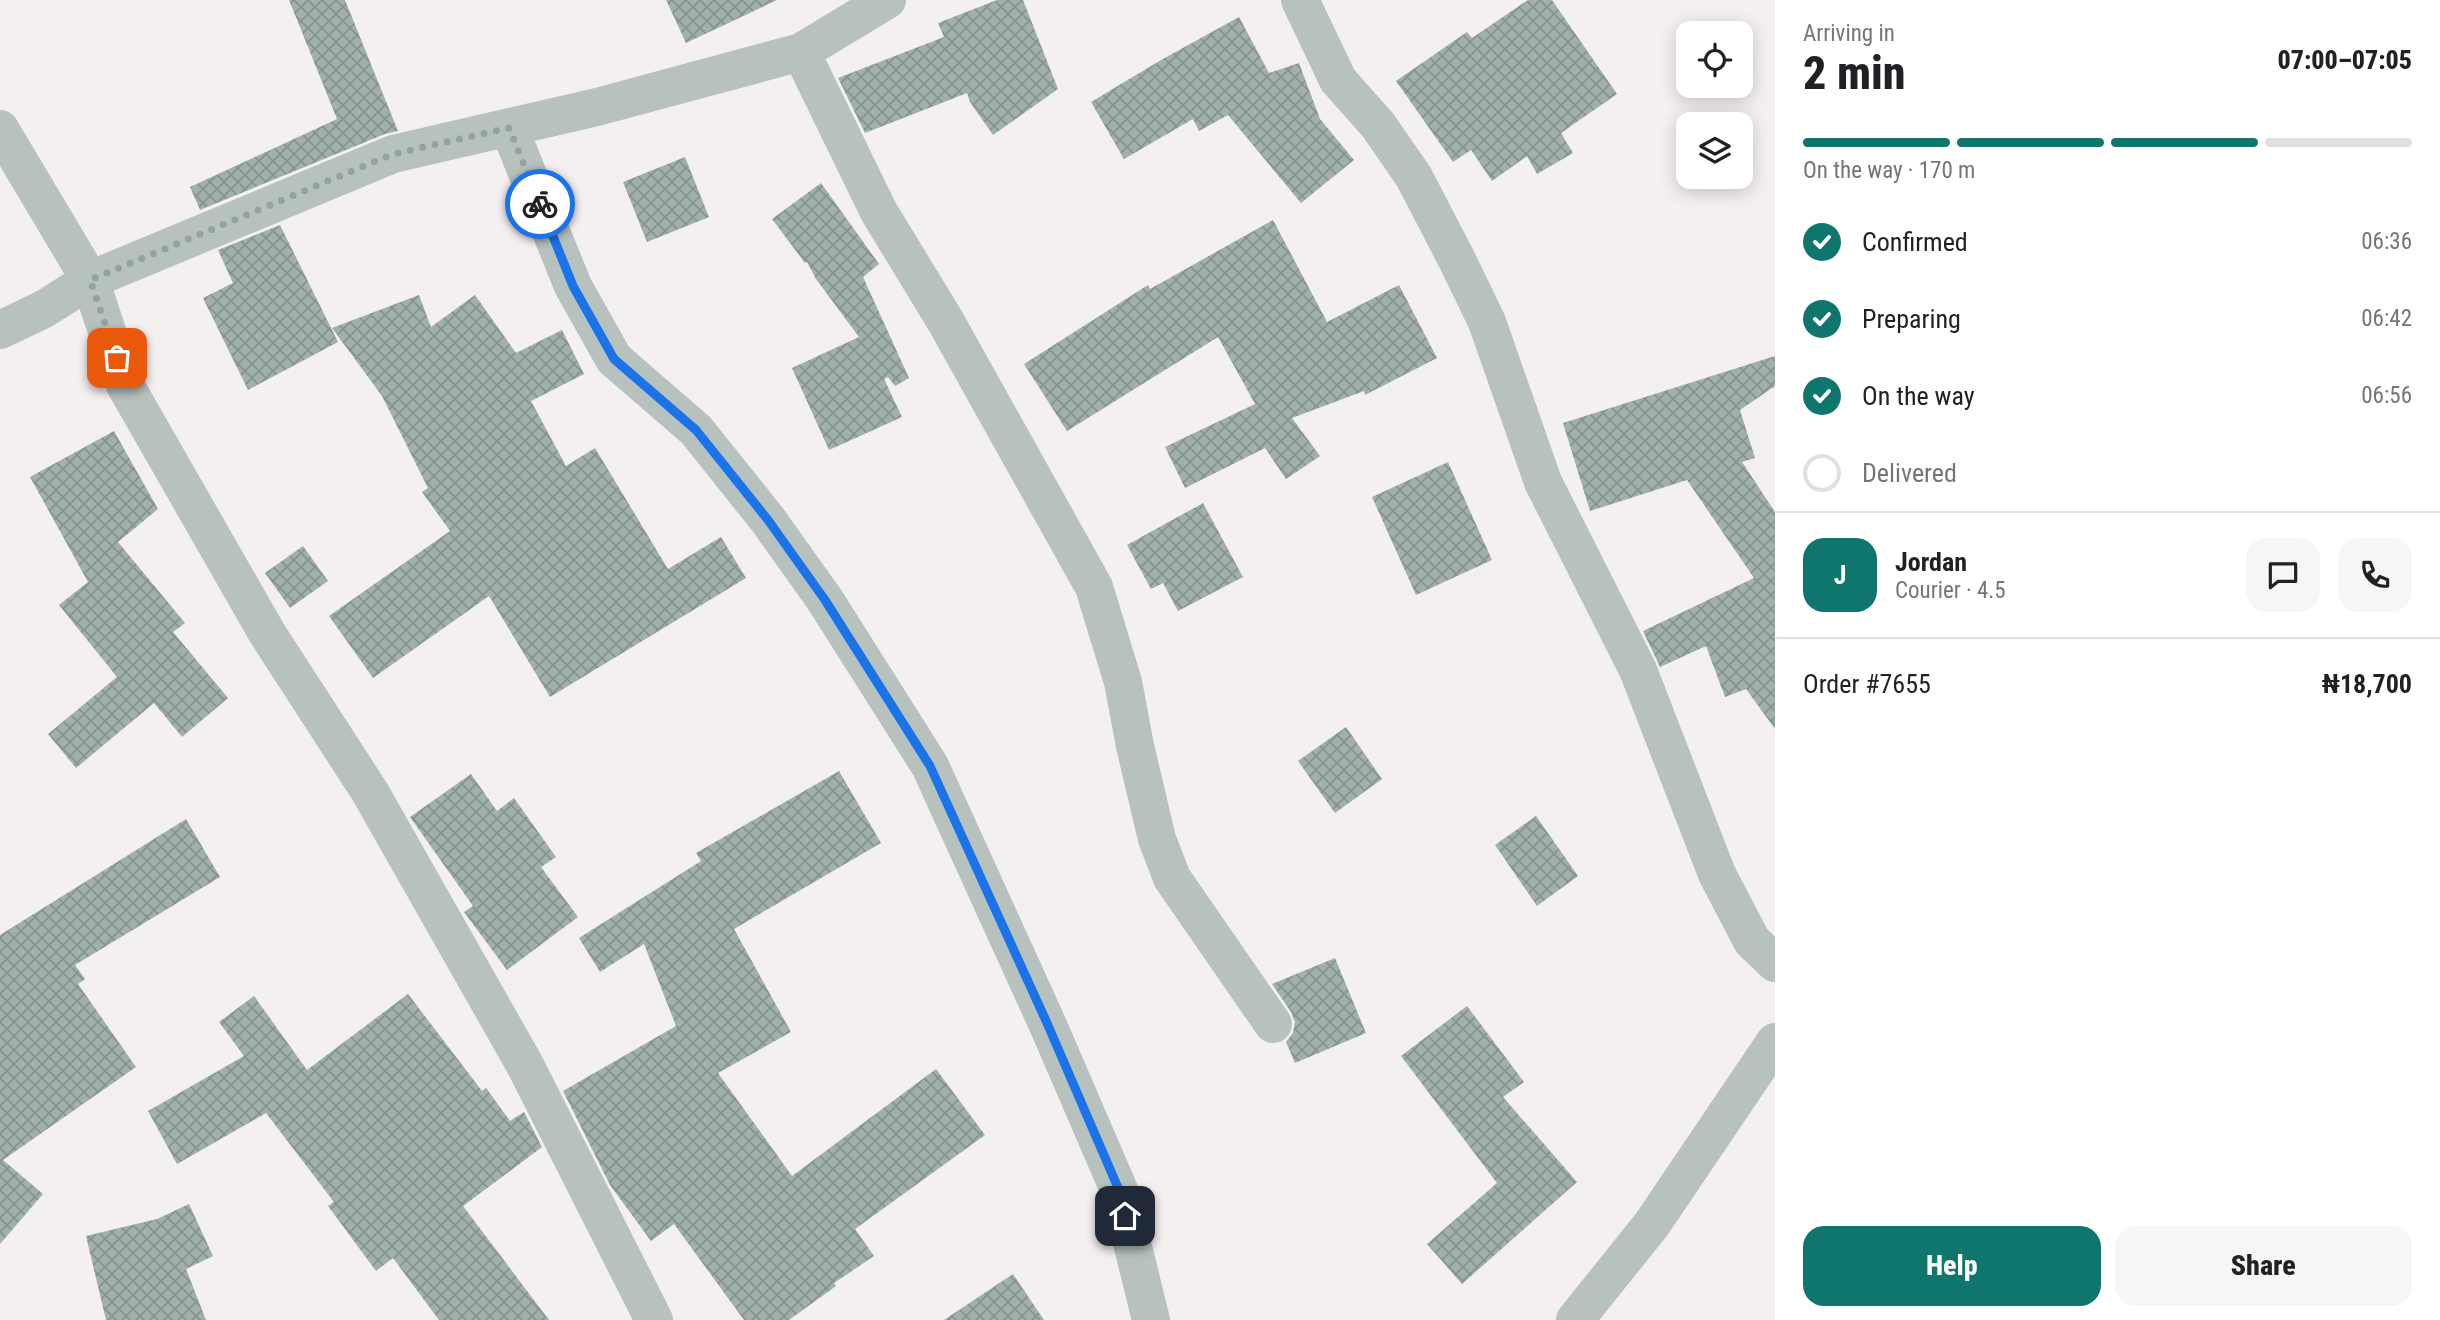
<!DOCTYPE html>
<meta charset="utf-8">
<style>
:root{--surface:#fff;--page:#f6f6f6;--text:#202124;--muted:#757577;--line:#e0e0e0;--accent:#0f766e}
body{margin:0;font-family:"Roboto Condensed",sans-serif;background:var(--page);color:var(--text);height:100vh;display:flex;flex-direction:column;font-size:26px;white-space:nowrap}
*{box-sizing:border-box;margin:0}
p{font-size:23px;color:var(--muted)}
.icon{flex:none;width:38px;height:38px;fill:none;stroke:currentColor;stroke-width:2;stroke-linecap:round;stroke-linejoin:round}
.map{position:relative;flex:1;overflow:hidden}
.drawer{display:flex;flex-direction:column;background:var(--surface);width:665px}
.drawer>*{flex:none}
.fabs{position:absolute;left:1676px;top:21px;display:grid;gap:14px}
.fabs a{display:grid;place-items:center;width:77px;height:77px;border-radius:14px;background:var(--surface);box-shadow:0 4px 18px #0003;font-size:35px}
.pin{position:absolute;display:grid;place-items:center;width:60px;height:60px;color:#fff;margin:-30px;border-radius:14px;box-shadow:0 4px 10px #0006}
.courier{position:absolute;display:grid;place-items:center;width:70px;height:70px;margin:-35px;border:5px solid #1a73e8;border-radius:50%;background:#fff;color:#222;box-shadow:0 2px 9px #0007}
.summary em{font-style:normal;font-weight:800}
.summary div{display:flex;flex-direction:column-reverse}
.summary{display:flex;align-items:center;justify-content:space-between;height:119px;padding:0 28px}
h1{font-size:46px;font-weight:800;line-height:52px}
.bar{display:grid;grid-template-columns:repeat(4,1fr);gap:10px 7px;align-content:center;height:84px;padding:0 28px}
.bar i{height:9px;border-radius:5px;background:var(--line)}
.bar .current{background:var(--accent)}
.bar p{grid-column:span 4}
.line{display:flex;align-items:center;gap:18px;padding:0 28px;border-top:2px solid var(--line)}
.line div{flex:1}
.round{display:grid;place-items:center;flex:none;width:74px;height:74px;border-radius:21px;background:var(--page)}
ol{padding:0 28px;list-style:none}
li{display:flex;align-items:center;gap:21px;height:77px}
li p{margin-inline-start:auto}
li .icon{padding:7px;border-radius:50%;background:var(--accent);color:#fff;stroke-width:4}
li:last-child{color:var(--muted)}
li i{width:38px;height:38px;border:4px solid var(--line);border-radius:50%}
.primary-button{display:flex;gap:14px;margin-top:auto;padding:14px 28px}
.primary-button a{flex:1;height:80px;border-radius:21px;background:var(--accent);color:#fff;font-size:28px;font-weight:800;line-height:80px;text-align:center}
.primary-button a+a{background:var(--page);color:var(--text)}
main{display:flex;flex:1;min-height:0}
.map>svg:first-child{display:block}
</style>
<main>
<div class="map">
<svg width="1775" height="1320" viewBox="0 0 1775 1320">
<defs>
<pattern id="building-cross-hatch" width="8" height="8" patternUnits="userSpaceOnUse" patternTransform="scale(1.75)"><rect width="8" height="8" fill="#a1b0aa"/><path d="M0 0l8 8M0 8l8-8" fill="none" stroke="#86948f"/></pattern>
</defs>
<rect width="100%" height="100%" fill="#f4f0ef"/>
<!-- building -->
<path fill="url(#building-cross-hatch)" d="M 289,0 L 345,0 L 398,131 L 385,134 L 200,210 L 190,187 L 337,119 Z
M 666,0 L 777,0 L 686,43 Z
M 997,0 L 1023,0 L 1058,89 L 993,135 L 970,102 L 967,93 L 865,133 L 838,78 L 944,37 L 938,23 Z
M 1528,0 L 1552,0 L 1617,94 L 1561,133 L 1573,153 L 1537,174 L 1527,156 L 1492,181 L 1471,150 L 1453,162 L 1396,81 L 1467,32 L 1472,38 Z
M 1239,17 L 1269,73 L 1299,63 L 1320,119 L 1354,160 L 1301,203 L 1228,115 L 1199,131 L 1193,119 L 1124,159 L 1091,102 L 1161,60 Z
M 685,157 L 709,217 L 647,242 L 623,182 Z
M 821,183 L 879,264 L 863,277 L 909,378 L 895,386 L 888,377 L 884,379 L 902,417 L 829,450 L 792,368 L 859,337 L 816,279 L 807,262 L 805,263 L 772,219 Z
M 1273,220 L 1327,322 L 1399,285 L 1437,358 L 1365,395 L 1364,391 L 1292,418 L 1320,456 L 1286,479 L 1265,448 L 1185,488 L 1165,447 L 1255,404 L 1218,337 L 1067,431 L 1024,364 L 1148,285 L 1150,289 Z
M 280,225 L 338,342 L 248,390 L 203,298 L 233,283 L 218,250 Z
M 419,295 L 431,327 L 475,295 L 516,353 L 562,330 L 584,374 L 531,401 L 566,466 L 595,448 L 668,569 L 721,537 L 746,578 L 550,697 L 489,596 L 373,678 L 329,616 L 450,531 L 422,492 L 428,488 L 382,396 L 332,328 Z
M 1775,356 L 1775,386 L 1740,410 L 1755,458 L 1742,462 L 1775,512 L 1775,729 L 1746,689 L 1725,697 L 1706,646 L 1660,667 L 1643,631 L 1754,578 L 1687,480 L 1590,511 L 1563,423 Z
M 114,431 L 158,509 L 118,542 L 185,623 L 173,632 L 228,698 L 182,737 L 154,703 L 76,768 L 48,734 L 117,677 L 59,605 L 88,582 L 30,477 Z
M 1448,462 L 1492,560 L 1416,595 L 1372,497 Z
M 1203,503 L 1243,577 L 1178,611 L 1163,583 L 1151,589 L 1127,545 Z
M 303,546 L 328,581 L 290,608 L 265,573 Z
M 1346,727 L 1382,779 L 1335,813 L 1298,761 Z
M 839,771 L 881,843 L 734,929 L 791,1032 L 718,1073 L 792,1176 L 936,1069 L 985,1135 L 855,1229 L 874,1256 L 834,1283 L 836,1286 L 789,1320 L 744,1320 L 674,1224 L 651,1241 L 610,1185 L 563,1091 L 676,1026 L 644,944 L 600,972 L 579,938 L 701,861 L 696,853 Z
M 471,774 L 497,811 L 514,798 L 556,857 L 541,867 L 578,917 L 507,970 L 464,912 L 473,906 L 410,817 Z
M 1536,816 L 1578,876 L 1537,906 L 1495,845 Z
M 186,819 L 220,877 L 75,965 L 85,979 L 78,984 L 136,1067 L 3,1160 L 43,1194 L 0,1244 L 0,935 Z
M 1335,958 L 1366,1033 L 1295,1063 L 1286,1042 L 1293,1033 L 1295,1022 L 1291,1012 L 1272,984 Z
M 408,994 L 482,1091 L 486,1088 L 510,1121 L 524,1112 L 542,1147 L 463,1206 L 549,1320 L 439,1320 L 393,1258 L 376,1271 L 328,1206 L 334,1202 L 266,1113 L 177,1164 L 148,1111 L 244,1056 L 219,1022 L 254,996 L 307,1070 Z
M 1467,1006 L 1524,1082 L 1503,1097 L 1577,1182 L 1462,1284 L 1427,1244 L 1497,1183 L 1401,1056 Z
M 189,1204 L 213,1256 L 186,1269 L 206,1320 L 106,1320 L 86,1236 L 157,1219 Z
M 1013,1274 L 1044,1320 L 944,1320 Z"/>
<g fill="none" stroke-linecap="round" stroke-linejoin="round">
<!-- minor -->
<path stroke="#b7c1be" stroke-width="38" d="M 1300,0 L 1338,80 L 1378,125 L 1414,177 L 1457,260 L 1487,322 L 1543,482 L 1638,670 L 1717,874 L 1752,941 L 1775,963
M 801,52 L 879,212 L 946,322 L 1094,587 L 1123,682 L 1135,746 L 1157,839 L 1172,878 L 1273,1024
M 509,128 L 573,286 L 614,359 L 696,430 L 768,520 L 825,600 L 930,766 L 1047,1023 L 1119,1190 L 1151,1320
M 0,129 L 90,280 L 125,385 L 267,633 L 370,792 L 525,1065 L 654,1320
M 0,330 L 44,309 L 90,280 L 393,154 L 597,107 L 801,52 L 887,0
M 1575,1320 L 1652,1224 L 1775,1042"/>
</g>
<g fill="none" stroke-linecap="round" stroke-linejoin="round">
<!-- done -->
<path stroke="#92a49e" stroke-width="7" stroke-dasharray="0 12.6" d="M 117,358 L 90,280 L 393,154 L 509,128 L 540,204"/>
<!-- route -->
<path stroke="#1a73e8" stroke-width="9" d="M 540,204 L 573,286 L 614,359 L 696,430 L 768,520 L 825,600 L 930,766 L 1047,1023 L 1119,1190 L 1125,1216"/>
</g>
</svg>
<div class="fabs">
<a><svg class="icon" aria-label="locate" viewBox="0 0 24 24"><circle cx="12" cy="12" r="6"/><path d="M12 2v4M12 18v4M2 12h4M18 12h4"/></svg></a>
<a><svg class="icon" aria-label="layers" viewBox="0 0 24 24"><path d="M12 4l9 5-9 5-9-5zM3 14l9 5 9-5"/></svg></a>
</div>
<div class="pin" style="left:117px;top:358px;background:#ea580c"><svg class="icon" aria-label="bag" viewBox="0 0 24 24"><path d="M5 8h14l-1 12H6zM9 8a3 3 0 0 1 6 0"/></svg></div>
<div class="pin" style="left:1125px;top:1216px;background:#1f2937"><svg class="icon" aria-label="home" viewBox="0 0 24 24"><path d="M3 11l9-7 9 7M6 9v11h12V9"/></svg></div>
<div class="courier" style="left:540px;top:204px"><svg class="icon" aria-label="bike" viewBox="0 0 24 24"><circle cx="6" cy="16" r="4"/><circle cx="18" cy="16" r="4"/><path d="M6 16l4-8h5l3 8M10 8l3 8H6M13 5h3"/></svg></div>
</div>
<section class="drawer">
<div class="summary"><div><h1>2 min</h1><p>Arriving in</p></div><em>07:00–07:05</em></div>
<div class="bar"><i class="current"></i><i class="current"></i><i class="current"></i><i></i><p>On the way · 170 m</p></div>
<ol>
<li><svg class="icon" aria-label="check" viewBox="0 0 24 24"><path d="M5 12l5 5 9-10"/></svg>Confirmed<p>06:36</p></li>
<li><svg class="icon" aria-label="check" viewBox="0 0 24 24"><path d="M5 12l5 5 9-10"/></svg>Preparing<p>06:42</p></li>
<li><svg class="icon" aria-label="check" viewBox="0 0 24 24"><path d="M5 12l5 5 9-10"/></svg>On the way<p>06:56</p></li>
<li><i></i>Delivered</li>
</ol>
<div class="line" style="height:126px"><b class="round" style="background:var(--accent);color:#fff">J</b><div><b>Jordan</b><p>Courier · 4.5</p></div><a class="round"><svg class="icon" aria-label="chat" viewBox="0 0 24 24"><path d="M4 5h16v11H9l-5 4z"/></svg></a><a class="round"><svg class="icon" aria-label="phone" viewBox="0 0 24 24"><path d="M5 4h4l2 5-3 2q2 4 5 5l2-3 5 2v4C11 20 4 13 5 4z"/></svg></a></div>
<div class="line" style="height:91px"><div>Order #7655</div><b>₦18,700</b></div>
<div class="primary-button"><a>Help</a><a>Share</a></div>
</section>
</main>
